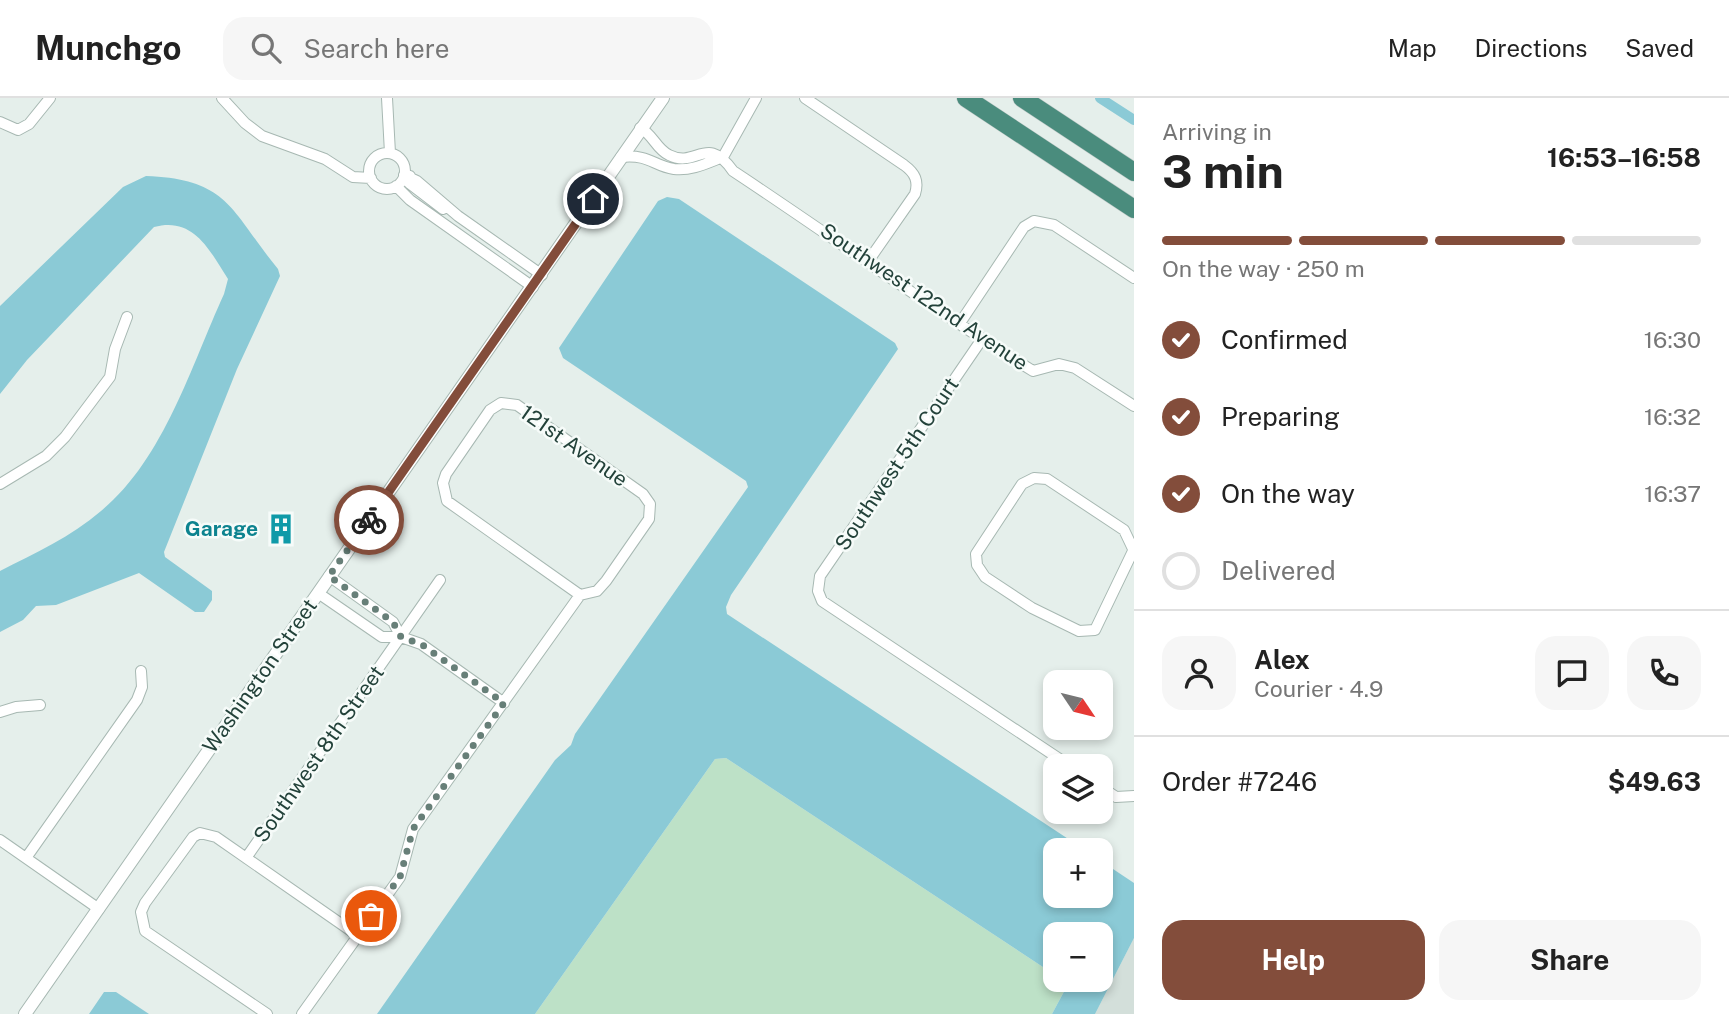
<!DOCTYPE html>
<meta charset="utf-8">
<style>
:root{--surface:#fff;--page:#f6f6f6;--text:#222;--muted:#767676;--line:#e0e0e0;--accent:#834d3b}
body{margin:0;font-family:"Public Sans",sans-serif;background:var(--page);color:var(--text);height:100vh;display:flex;flex-direction:column;font-size:26px;white-space:nowrap}
*{box-sizing:border-box;margin:0}
p{font-size:23px;color:var(--muted)}
.icon{flex:none;width:38px;height:38px;fill:none;stroke:currentColor;stroke-width:2;stroke-linecap:round;stroke-linejoin:round}
.map{position:relative;flex:1;overflow:hidden}
.side{display:flex;flex-direction:column;background:var(--surface);width:595px}
.side>*{flex:none}
.needle{width:46px;rotate:125deg}
.buttons{position:absolute;left:1043px;top:572px;display:grid;gap:14px}
.buttons a{display:grid;place-items:center;width:70px;height:70px;border-radius:14px;background:var(--surface);box-shadow:0 4px 10px #0003;font-size:35px}
.pin{position:absolute;display:grid;place-items:center;width:60px;height:60px;color:#fff;margin:-30px;border:4px solid #fff;border-radius:50%;box-shadow:0 2px 7px #0007}
.courier{position:absolute;display:grid;place-items:center;width:70px;height:70px;margin:-35px;border:5px solid #834d3b;border-radius:50%;background:#fff;color:#222;box-shadow:0 2px 9px #0007}
.overview em{font-style:normal;font-weight:700}
.overview div{display:flex;flex-direction:column-reverse}
.overview{display:flex;align-items:center;justify-content:space-between;height:119px;padding:0 28px}
h1{font-size:46px;font-weight:700;line-height:52px}
.bar{display:grid;grid-template-columns:repeat(4,1fr);gap:10px 7px;align-content:center;height:84px;padding:0 28px}
.bar i{height:9px;border-radius:5px;background:var(--line)}
.bar .on{background:var(--accent)}
.bar p{grid-column:span 4}
.line{display:flex;align-items:center;gap:18px;padding:0 28px;border-top:2px solid var(--line)}
.line div{flex:1}
.round{display:grid;place-items:center;flex:none;width:74px;height:74px;border-radius:21px;background:var(--page)}
ol{padding:0 28px;list-style:none}
li{display:flex;align-items:center;gap:21px;height:77px}
li p{margin-inline-start:auto}
li .icon{padding:7px;border-radius:50%;background:var(--accent);color:#fff;stroke-width:4}
li:last-child{color:var(--muted)}
li i{width:38px;height:38px;border:4px solid var(--line);border-radius:50%}
.cta{display:flex;gap:14px;margin-top:auto;padding:14px 28px}
.cta a{flex:1;height:80px;border-radius:21px;background:var(--accent);color:#fff;font-size:28px;font-weight:700;line-height:80px;text-align:center}
.cta a+a{background:var(--page);color:var(--text)}
header{display:flex;align-items:center;gap:42px;box-sizing:border-box;height:98px;padding:0 35px;background:var(--surface);border-bottom:2px solid var(--line)}
header strong{font-size:33px}
nav{display:flex;gap:38px;margin-inline-start:auto;font-size:24px}
.search{width:490px;height:63px;background:var(--page);display:flex;align-items:center;gap:18px;box-sizing:border-box;padding:0 24px;border-radius:21px;color:var(--muted);font-size:26px}
main{display:flex;flex:1;min-height:0}
.map>svg:first-child{display:block}
</style>
<header>
<strong>Munchgo</strong>
<div class="search"><svg class="icon" aria-label="search" viewBox="0 0 24 24"><circle cx="10" cy="10" r="6"/><path d="M15 15l6 6"/></svg>Search here</div>
<nav><a>Map</a><a>Directions</a><a>Saved</a></nav>
</header>
<main>
<div class="map">
<svg width="1134" height="916" viewBox="0 0 1134 916">
<rect width="100%" height="100%" fill="#e5efeb"/>
<!-- built -->
<path fill="#d3dfda" d="M 1134,840 L 1134,916 L 1095,916 Z"/>
<!-- green -->
<path fill="#bde1c7" d="M 726,660 L 1055,877 L 1055,882 L 1063,882 L 1067,888 L 1052,916 L 535,916 L 715,661 Z"/>
<!-- water -->
<path fill="#8bcad6" d="M 146,78 C 230,81 231,114 278,171 L 280,178 L 237,271 L 164,454 L 165,459 L 212,493 L 212,502 L 204,514 L 195,514 L 139,475 L 56,507 L 36,508 L 23,522 L 0,534 L 0,473 C 35,455 71,439 101,413 C 164,361 191,268 224,196 L 228,181 C 210,153 194,118 154,129 L 27,262 L 0,296 L 0,208 L 123,89 Z
M 667,99 L 679,101 L 895,245 L 898,251 L 731,497 L 726,509 L 727,516 L 1085,752 L 1055,752 L 1055,798 L 1101,798 L 1101,763 L 1134,785 L 1134,840 L 1095,916 L 1052,916 L 1067,888 L 1063,882 L 1101,882 L 1101,836 L 1055,836 L 1055,877 L 726,660 L 715,661 L 535,916 L 377,916 L 555,662 L 571,647 L 575,636 L 748,389 L 746,383 L 563,260 L 559,250 L 658,103 Z
M 104,894 L 116,894 L 149,916 L 89,916 Z"/>
<g fill="none" stroke-linecap="round" stroke-linejoin="round">
<!-- canal -->
<path stroke="#8bcad6" stroke-width="10" d="M 1100,0 L 1134,22"/>
<!-- minor casing -->
<g stroke="#a7b8b2" stroke-width="12">
<path id="minor" d="M 222,0 L 245,25 L 262,38 L 325,61 L 353,79 L 371,80
M 387,0 L 390,55
M 805,0 L 904,67 C 915,75 919,83 915,96 L 869,162
M 0,24 L 18,32 L 29,26 L 50,0
M 640,30 C 653,36 656,51 669,57 C 697,71 706,35 733,73 C 833,139 930,210 1033,273 L 1059,266 L 1075,270 L 1134,308
M369 73a18 18 0 1 1 36 0a18 18 0 1 1-36 0Z
M 621,59 C 650,56 653,68 674,71 C 692,73 707,65 723,59
M 723,59 L 756,0
M 404,77 L 417,83 L 458,118 L 542,177
M 410,78 L 409,85 L 443,111
M 396,88 L 410,102 L 533,189
M 960,225 L 1024,129 L 1034,123 L 1054,127 L 1134,180
M 982,241 L 820,478 L 818,493 L 822,503 L 1070,668
M 0,386 L 46,358 L 65,339 L 110,279 L 115,251 L 127,219
M 1133,453 L 1095,532 L 1079,533 L 1032,510 L 985,479 L 977,467 L 976,456 L 1022,386 L 1034,380 L 1047,381 L 1124,432 L 1134,453
M 329,478 L 393,524 L 401,539
M 318,495 L 382,539 L 401,539 L 421,546 L 504,605
M 0,614 L 16,609 L 40,607
M 1101,689 L 1116,699 L 1134,698
M 0,742 L 99,811
M 26,760 L 137,602 L 142,589 L 141,573
M 246,760 L 440,482
M 267,916 L 145,833 L 141,814 L 145,805 L 193,739 L 200,735 L 216,739 L 357,837
M 302,916 L 400,779 L 413,731 L 580,497 L 597,493 L 606,483 L 649,421 L 650,406 L 643,396 L 517,307 L 501,305 L 490,312 L 446,376 L 443,385 L 447,403 L 580,497"/>
</g>
<!-- tertiary casing -->
<g stroke="#a7b8b2" stroke-width="14">
<path id="tertiary" d="M 25,916 L 663,0"/>
</g>
<!-- trunk casing -->
<g stroke="#c1cac8" stroke-width="19">
<path id="trunk" d="M 966,0 L 1134,111
M 1022,0 L 1134,74"/>
</g>
<!-- minor -->
<use href="#minor" stroke="#fff" stroke-width="10"/>
<!-- tertiary -->
<use href="#tertiary" stroke="#fff" stroke-width="12"/>
<!-- trunk -->
<use href="#trunk" stroke="#4a8c7d" stroke-width="18"/>
</g>
<g fill="none" stroke-linecap="round" stroke-linejoin="round">
<!-- done -->
<path stroke="#677f78" stroke-width="7" stroke-dasharray="0 12.6" d="M 369,422 L 329,478 L 393,524 L 401,539 L 421,546 L 504,605 L 413,731 L 400,779 L 371,818"/>
<!-- route -->
<path stroke="#834d3b" stroke-width="9" d="M 369,422 L 593,101"/>
</g>
<!-- icons -->
<defs>
<g id="building-bare" transform="scale(2.415)"><path d="M-4-6H4V6H1V3H-1V6H-4ZM-2.5-4.3h1.7v1.8h-1.7ZM.8-4.3h1.7v1.8H.8ZM-2.5-1h1.7V.8h-1.7ZM.8-1h1.7V.8H.8Z" fill="#0f9aa8" stroke="#f6fbf9" stroke-width="2.5" paint-order="stroke"/></g>
</defs>
<g fill-rule="evenodd">
<use href="#building-bare" x="281" y="431"/>
</g>
<g text-anchor="middle" stroke-width="5" stroke-linejoin="round" paint-order="stroke">
<!-- street labels -->
<g font-size="21" fill="#23423a" stroke="#f6fbf9">
<text transform="translate(924 199) rotate(34)" y="7">Southwest 122nd Avenue</text>
<text transform="translate(574 348) rotate(35)" y="7">121st Avenue</text>
<text transform="translate(897 366) rotate(-56)" y="7">Southwest 5th Court</text>
<text transform="translate(260 578) rotate(-55)" y="7">Washington Street</text>
<text transform="translate(319 656) rotate(-55)" y="7">Southwest 8th Street</text>
</g>
<!-- culture labels -->
<g font-size="21" font-weight="bold" fill="#0d838f" stroke="#f6fbf9" text-anchor="end">
<text x="258" y="438">Garage</text>
</g>
</g>
</svg>
<div class="buttons">
<a><svg class="needle" viewBox="-14 -14 28 28"><path d="M0-13l5 13h-10z" fill="#e53935"/><path d="M0 13l5-13h-10z" fill="#767676"/></svg></a>
<a><svg class="icon" aria-label="layers" viewBox="0 0 24 24"><path d="M12 4l9 5-9 5-9-5zM3 14l9 5 9-5"/></svg></a>
<a>+</a>
<a>−</a>
</div>
<div class="pin" style="left:371px;top:818px;background:#ea580c"><svg class="icon" aria-label="bag" viewBox="0 0 24 24"><path d="M5 8h14l-1 12H6zM9 8a3 3 0 0 1 6 0"/></svg></div>
<div class="pin" style="left:593px;top:101px;background:#1f2937"><svg class="icon" aria-label="home" viewBox="0 0 24 24"><path d="M3 11l9-7 9 7M6 9v11h12V9"/></svg></div>
<div class="courier" style="left:369px;top:422px"><svg class="icon" aria-label="bike" viewBox="0 0 24 24"><circle cx="6" cy="16" r="4"/><circle cx="18" cy="16" r="4"/><path d="M6 16l4-8h5l3 8M10 8l3 8H6M13 5h3"/></svg></div>
</div>
<section class="side">
<div class="overview"><div><h1>3 min</h1><p>Arriving in</p></div><em>16:53–16:58</em></div>
<div class="bar"><i class="on"></i><i class="on"></i><i class="on"></i><i></i><p>On the way · 250 m</p></div>
<ol>
<li><svg class="icon" aria-label="check" viewBox="0 0 24 24"><path d="M5 12l5 5 9-10"/></svg>Confirmed<p>16:30</p></li>
<li><svg class="icon" aria-label="check" viewBox="0 0 24 24"><path d="M5 12l5 5 9-10"/></svg>Preparing<p>16:32</p></li>
<li><svg class="icon" aria-label="check" viewBox="0 0 24 24"><path d="M5 12l5 5 9-10"/></svg>On the way<p>16:37</p></li>
<li><i></i>Delivered</li>
</ol>
<div class="line" style="height:126px"><a class="round"><svg class="icon" aria-label="person" viewBox="0 0 24 24"><circle cx="12" cy="8" r="4"/><path d="M4 21q1-7 8-7t8 7"/></svg></a><div><b>Alex</b><p>Courier · 4.9</p></div><a class="round"><svg class="icon" aria-label="chat" viewBox="0 0 24 24"><path d="M4 5h16v11H9l-5 4z"/></svg></a><a class="round"><svg class="icon" aria-label="phone" viewBox="0 0 24 24"><path d="M5 4h4l2 5-3 2q2 4 5 5l2-3 5 2v4C11 20 4 13 5 4z"/></svg></a></div>
<div class="line" style="height:91px"><div>Order #7246</div><b>$49.63</b></div>
<div class="cta"><a>Help</a><a>Share</a></div>
</section>
</main>
